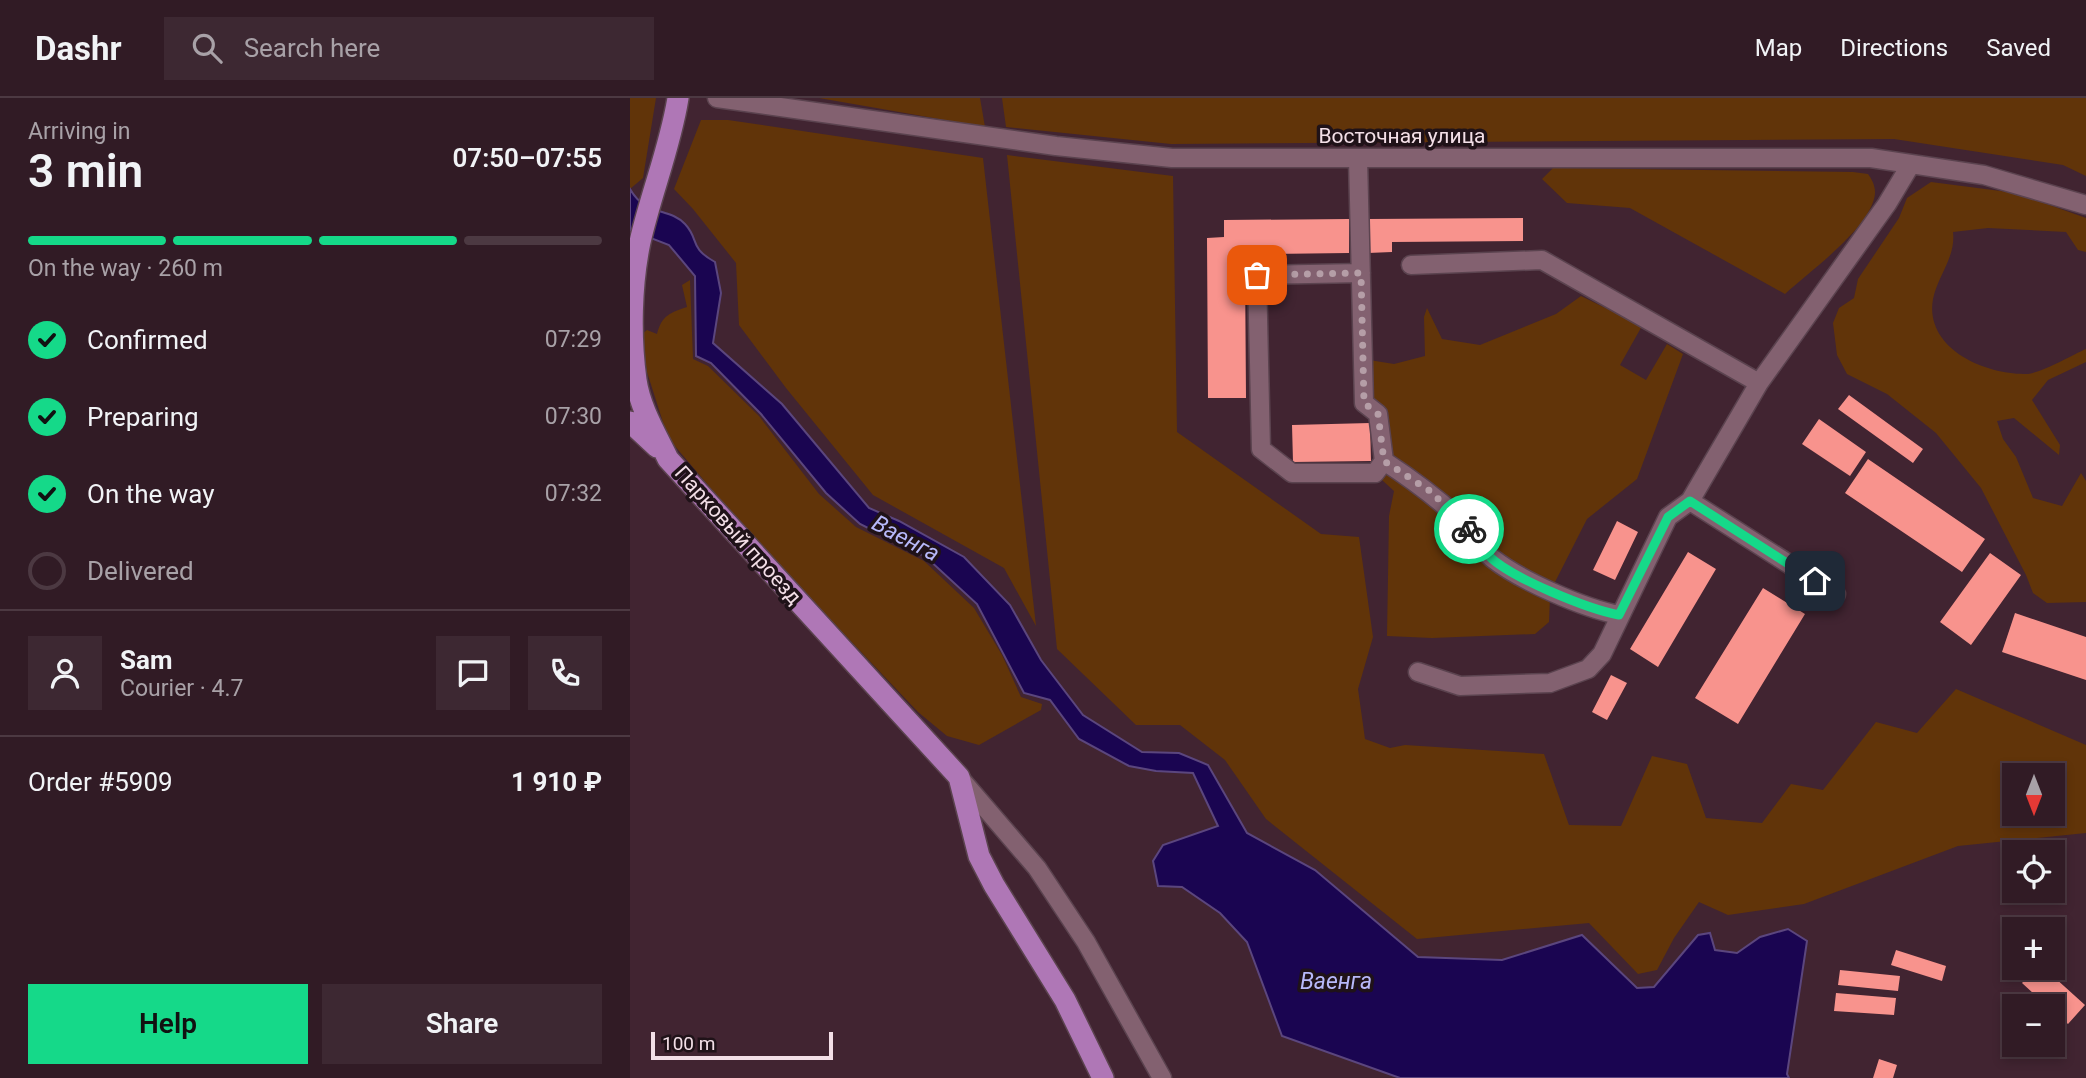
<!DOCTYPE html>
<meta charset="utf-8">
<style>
:root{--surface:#311b25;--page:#3d2832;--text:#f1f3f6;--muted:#a8a1a7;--line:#4c3942;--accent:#15d989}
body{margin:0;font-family:Roboto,sans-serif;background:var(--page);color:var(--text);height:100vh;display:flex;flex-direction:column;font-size:26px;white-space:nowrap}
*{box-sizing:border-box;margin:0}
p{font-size:23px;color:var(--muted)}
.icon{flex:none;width:38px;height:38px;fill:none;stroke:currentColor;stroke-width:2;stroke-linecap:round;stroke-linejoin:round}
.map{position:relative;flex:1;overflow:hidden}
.sheet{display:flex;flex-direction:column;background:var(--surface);width:630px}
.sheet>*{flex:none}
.needle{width:46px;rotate:180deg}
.tools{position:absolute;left:1372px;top:665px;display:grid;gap:14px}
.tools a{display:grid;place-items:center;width:63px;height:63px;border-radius:0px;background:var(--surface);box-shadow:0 4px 10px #0003,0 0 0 2px var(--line);font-size:35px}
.scale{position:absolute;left:21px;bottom:18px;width:182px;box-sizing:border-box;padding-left:7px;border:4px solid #f3dfe7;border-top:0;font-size:19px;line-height:24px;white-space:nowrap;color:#f3dfe7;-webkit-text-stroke:5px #1f1218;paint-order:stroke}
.pin{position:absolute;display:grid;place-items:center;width:60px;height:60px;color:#fff;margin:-30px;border-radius:14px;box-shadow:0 4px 10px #0006}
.courier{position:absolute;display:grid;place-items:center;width:70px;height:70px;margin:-35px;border:5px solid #15d989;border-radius:50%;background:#fff;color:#222;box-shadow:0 2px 9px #0007}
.summary em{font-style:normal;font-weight:600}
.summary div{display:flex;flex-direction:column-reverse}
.summary{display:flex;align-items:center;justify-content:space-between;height:119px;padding:0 28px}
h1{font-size:46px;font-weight:600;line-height:52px}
.bar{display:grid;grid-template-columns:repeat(4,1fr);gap:10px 7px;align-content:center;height:84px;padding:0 28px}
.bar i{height:9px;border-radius:5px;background:var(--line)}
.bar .selected{background:var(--accent)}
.bar p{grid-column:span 4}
.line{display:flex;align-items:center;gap:18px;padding:0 28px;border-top:2px solid var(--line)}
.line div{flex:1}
.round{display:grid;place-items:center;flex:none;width:74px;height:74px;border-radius:0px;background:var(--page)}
ol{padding:0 28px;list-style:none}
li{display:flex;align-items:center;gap:21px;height:77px}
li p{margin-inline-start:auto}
li .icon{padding:7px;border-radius:50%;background:var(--accent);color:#111;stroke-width:4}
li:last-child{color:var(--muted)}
li i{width:38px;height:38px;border:4px solid var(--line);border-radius:50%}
.action{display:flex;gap:14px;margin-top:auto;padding:14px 28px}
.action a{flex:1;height:80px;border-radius:0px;background:var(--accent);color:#111;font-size:28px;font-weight:600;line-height:80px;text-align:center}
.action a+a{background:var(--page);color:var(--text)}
header{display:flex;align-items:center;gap:42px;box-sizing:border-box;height:98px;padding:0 35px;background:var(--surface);border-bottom:2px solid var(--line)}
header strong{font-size:33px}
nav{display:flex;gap:38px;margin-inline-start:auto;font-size:24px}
.search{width:490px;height:63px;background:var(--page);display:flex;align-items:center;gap:18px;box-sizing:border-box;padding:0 24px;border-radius:0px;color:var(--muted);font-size:26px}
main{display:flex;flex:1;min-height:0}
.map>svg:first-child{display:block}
</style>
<header>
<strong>Dashr</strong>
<div class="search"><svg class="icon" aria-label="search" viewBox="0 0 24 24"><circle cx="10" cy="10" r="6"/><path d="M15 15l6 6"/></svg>Search here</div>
<nav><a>Map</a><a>Directions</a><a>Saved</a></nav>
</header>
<main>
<section class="sheet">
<div class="summary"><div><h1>3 min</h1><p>Arriving in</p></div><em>07:50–07:55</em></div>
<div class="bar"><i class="selected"></i><i class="selected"></i><i class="selected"></i><i></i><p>On the way · 260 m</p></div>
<ol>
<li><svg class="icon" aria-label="check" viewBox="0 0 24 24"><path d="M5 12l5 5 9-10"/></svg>Confirmed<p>07:29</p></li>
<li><svg class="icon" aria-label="check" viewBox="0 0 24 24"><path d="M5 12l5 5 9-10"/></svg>Preparing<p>07:30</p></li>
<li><svg class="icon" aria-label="check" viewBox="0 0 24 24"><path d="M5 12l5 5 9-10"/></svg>On the way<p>07:32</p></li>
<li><i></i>Delivered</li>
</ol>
<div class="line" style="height:126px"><a class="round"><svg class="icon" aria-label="person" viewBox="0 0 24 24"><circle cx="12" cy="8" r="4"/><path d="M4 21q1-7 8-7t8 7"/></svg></a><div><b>Sam</b><p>Courier · 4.7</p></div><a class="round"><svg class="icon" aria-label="chat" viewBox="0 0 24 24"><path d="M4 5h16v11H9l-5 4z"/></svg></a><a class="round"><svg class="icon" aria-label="phone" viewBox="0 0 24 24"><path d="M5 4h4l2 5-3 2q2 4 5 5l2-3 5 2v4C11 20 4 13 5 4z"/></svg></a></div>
<div class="line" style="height:91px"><div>Order #5909</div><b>1 910 ₽</b></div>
<div class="action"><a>Help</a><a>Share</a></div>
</section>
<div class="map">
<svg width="1456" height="980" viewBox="0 0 1456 980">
<rect width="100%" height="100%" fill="#412431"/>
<!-- green -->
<path fill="#613409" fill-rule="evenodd" d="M 0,0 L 26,0 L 13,80 L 0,91 Z
M 189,0 L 350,0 L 355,29 Z
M 372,0 L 1456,0 L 1456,78 L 1433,67 L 1264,41 L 541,46 L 376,29 Z
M 71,22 L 98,22 L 353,60 L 406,528 L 374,470 L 243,397 L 156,290 L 109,227 L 106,165 L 63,111 L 44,91 Z
M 377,57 L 543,78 L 547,334 L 691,436 L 729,439 L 743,539 L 728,591 L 735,641 L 760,650 L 775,647 L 914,656 L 939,727 L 991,728 L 1022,658 L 1057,666 L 1076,720 L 1132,725 L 1161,686 L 1193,692 L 1246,624 L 1287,635 L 1326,591 L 1456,647 L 1456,735 L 1328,748 L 1174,806 L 1098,817 L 1069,804 L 1044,840 L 1027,872 L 1008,876 L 959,825 L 787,841 L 636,721 L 595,662 L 550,627 L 506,627 L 427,551 ZM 1384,677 L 1423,677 L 1423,716 L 1384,716 Z
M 923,70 L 1223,74 L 1238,76 C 1243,83 1247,91 1244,101 C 1235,134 1180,173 1155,196 L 1000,110 L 937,105 L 912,81 Z
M 1301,84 L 1386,95 L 1456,120 L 1456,154 L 1448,152 L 1436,134 L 1358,130 L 1323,134 C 1326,159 1308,177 1303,201 C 1294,251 1356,277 1396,276 C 1410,276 1442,257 1456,251 L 1456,264 L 1418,282 L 1402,302 L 1430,347 L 1429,357 L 1384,320 L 1367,323 L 1373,341 L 1386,359 L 1403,400 L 1432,408 L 1451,375 L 1456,383 L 1456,504 L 1417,505 L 1403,495 L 1396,477 L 1351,390 L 1306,335 L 1257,296 L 1217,276 L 1207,257 L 1203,225 L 1209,210 L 1224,200 L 1228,181 L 1269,120 L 1277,100 Z
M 60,182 L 63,261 L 78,268 L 129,318 L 189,396 L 226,429 L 294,463 L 344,510 L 372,557 L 391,599 L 412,606 L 411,612 L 349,647 L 317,638 L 288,614 L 123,440 L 38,340 L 17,274 L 11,237 L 17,232 L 27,236 C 32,217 40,215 57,209 L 52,187 Z
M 951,198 L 1012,228 L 990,267 L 1016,282 L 1037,246 L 1053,256 L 1007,381 L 957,421 L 924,486 L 888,472 L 761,361 L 739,300 L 739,262 L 764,266 L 795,258 L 794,219 L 797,210 L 812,241 L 850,247 L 926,216 Z
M 757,371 L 920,499 L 919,524 L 905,536 L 802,540 L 757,538 L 759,418 L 764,393 L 752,382 Z"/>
<!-- water -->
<path fill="#1a0551" stroke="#5b467e" stroke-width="2" d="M 0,91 C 16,119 39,109 55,126 C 70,142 58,149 85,164 L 91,195 L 83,245 L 152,306 L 239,410 L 269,423 L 334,459 L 380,507 L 411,562 L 453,617 L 512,654 L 549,655 L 578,667 L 617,735 L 685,772 L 788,859 L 872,862 L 952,837 L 1007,890 L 1024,889 L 1068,837 L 1080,835 L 1085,852 L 1107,855 L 1130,839 L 1158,831 L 1177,843 L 1157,976 L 1159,980 L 770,980 L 652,938 L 617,844 L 590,815 L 552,789 L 528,788 L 523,763 L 533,747 L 588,728 L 563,675 L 526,673 L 499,668 L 449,641 L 420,602 L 394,595 L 347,506 L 296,459 L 230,426 L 196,395 L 131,316 L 81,265 L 66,258 L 65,178 L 39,147 L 0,132 Z"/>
<!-- building -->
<path fill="#f8938d" d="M 893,120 L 893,143 L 762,144 L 762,154 L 738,155 L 738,121 Z
M 719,121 L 719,155 L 635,156 L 635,150 L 630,150 L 630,148 L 609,148 L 609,166 L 615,166 L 616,300 L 578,300 L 577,140 L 594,139 L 594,122 Z
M 1219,297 L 1293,351 L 1283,365 L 1208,311 Z
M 1189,321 L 1236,354 L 1220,378 L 1172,346 Z
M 740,325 L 741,363 L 663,364 L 662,327 Z
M 1238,361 L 1355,441 L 1332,474 L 1215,395 Z
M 987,423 L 1008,434 L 985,482 L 963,472 Z
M 1058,454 L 1086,471 L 1028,569 L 1000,551 Z
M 1360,455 L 1391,477 L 1341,547 L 1310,524 Z
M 1133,490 L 1175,516 L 1108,626 L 1065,600 Z
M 1385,515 L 1456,539 L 1456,582 L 1372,554 Z
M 981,577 L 997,585 L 977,622 L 962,614 Z
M 1266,852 L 1316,868 L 1312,883 L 1261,867 Z
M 1406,870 L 1414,870 L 1455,907 L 1438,926 L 1423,913 L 1423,908 L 1417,908 L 1392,885 Z
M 1210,872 L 1270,878 L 1268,893 L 1208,887 Z
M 1206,895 L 1266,900 L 1264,917 L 1204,913 Z
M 1249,961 L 1267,967 L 1263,980 L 1243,980 Z"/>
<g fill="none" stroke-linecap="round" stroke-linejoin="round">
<!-- minor casing -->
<g stroke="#5b434f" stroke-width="21">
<path id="minor" d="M 87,0 L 426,48 L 542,60 L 1241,60 L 1354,77 L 1456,107
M 728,61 L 734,305 L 748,316 L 754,363 L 745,375 L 662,375 L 631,351 L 627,177 L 731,175
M 781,167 L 912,162 L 1129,285
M 754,363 C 783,382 809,401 835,426 C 845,436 851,451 862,460 C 891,483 953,510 989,517
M 1206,496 L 1060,403 L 1129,285 L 1257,106 L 1281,66
M 788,574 L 830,588 L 920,585 L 958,571 L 972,556 L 1038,419 L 1060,403
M 329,679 L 407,770 L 456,844 L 532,980"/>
</g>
<!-- major casing -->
<g stroke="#5b434f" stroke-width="24">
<path id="major" d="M 48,0 C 40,50 21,95 10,144 C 1,187 0,239 6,282 C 10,310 26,336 38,361 L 329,679 L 349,758 L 364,787 L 435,902 L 473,980
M 0,324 L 27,349"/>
</g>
<!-- minor -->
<use href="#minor" stroke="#836170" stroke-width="18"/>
<!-- major -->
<use href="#major" stroke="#af77b6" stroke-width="21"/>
</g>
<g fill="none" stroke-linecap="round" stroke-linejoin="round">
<!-- done -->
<path stroke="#b59ea7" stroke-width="7" stroke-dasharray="0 12.6" d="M 627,177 L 731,175 L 734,305 L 748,316 L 754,363 L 800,393 L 839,431"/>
<!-- route -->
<path stroke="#15d989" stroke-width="9" d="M 839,431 C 845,439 851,450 859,458 C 881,480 958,511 989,517 L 1038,419 L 1060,403 L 1185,483"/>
</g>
<g text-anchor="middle" stroke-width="7" stroke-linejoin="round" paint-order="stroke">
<!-- street labels -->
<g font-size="21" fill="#f3dfe7" stroke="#1f1218">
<text x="772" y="45">Восточная улица</text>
<text transform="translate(108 437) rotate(48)" y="7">Парковый проезд</text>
</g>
<!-- water labels -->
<g font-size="23" font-style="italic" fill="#b7b8f9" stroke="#1f1218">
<text transform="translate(276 440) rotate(28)" y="8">Ваенга</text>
<text x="706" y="891">Ваенга</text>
</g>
</g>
</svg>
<div class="tools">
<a><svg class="needle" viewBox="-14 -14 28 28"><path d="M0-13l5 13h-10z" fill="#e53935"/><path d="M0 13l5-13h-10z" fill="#a8a1a7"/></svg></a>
<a><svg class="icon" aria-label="locate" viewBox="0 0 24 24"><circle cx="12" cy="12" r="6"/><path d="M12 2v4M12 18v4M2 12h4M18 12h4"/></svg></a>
<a>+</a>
<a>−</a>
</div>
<div class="scale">100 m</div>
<div class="pin" style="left:627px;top:177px;background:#ea580c"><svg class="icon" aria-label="bag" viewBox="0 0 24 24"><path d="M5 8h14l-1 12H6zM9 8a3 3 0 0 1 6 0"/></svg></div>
<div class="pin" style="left:1185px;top:483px;background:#1f2937"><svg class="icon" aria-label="home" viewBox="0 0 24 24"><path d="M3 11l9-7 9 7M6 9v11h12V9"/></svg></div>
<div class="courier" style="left:839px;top:431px"><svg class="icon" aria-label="bike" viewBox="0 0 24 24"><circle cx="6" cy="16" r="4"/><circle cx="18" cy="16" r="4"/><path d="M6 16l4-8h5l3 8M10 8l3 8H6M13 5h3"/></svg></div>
</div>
</main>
